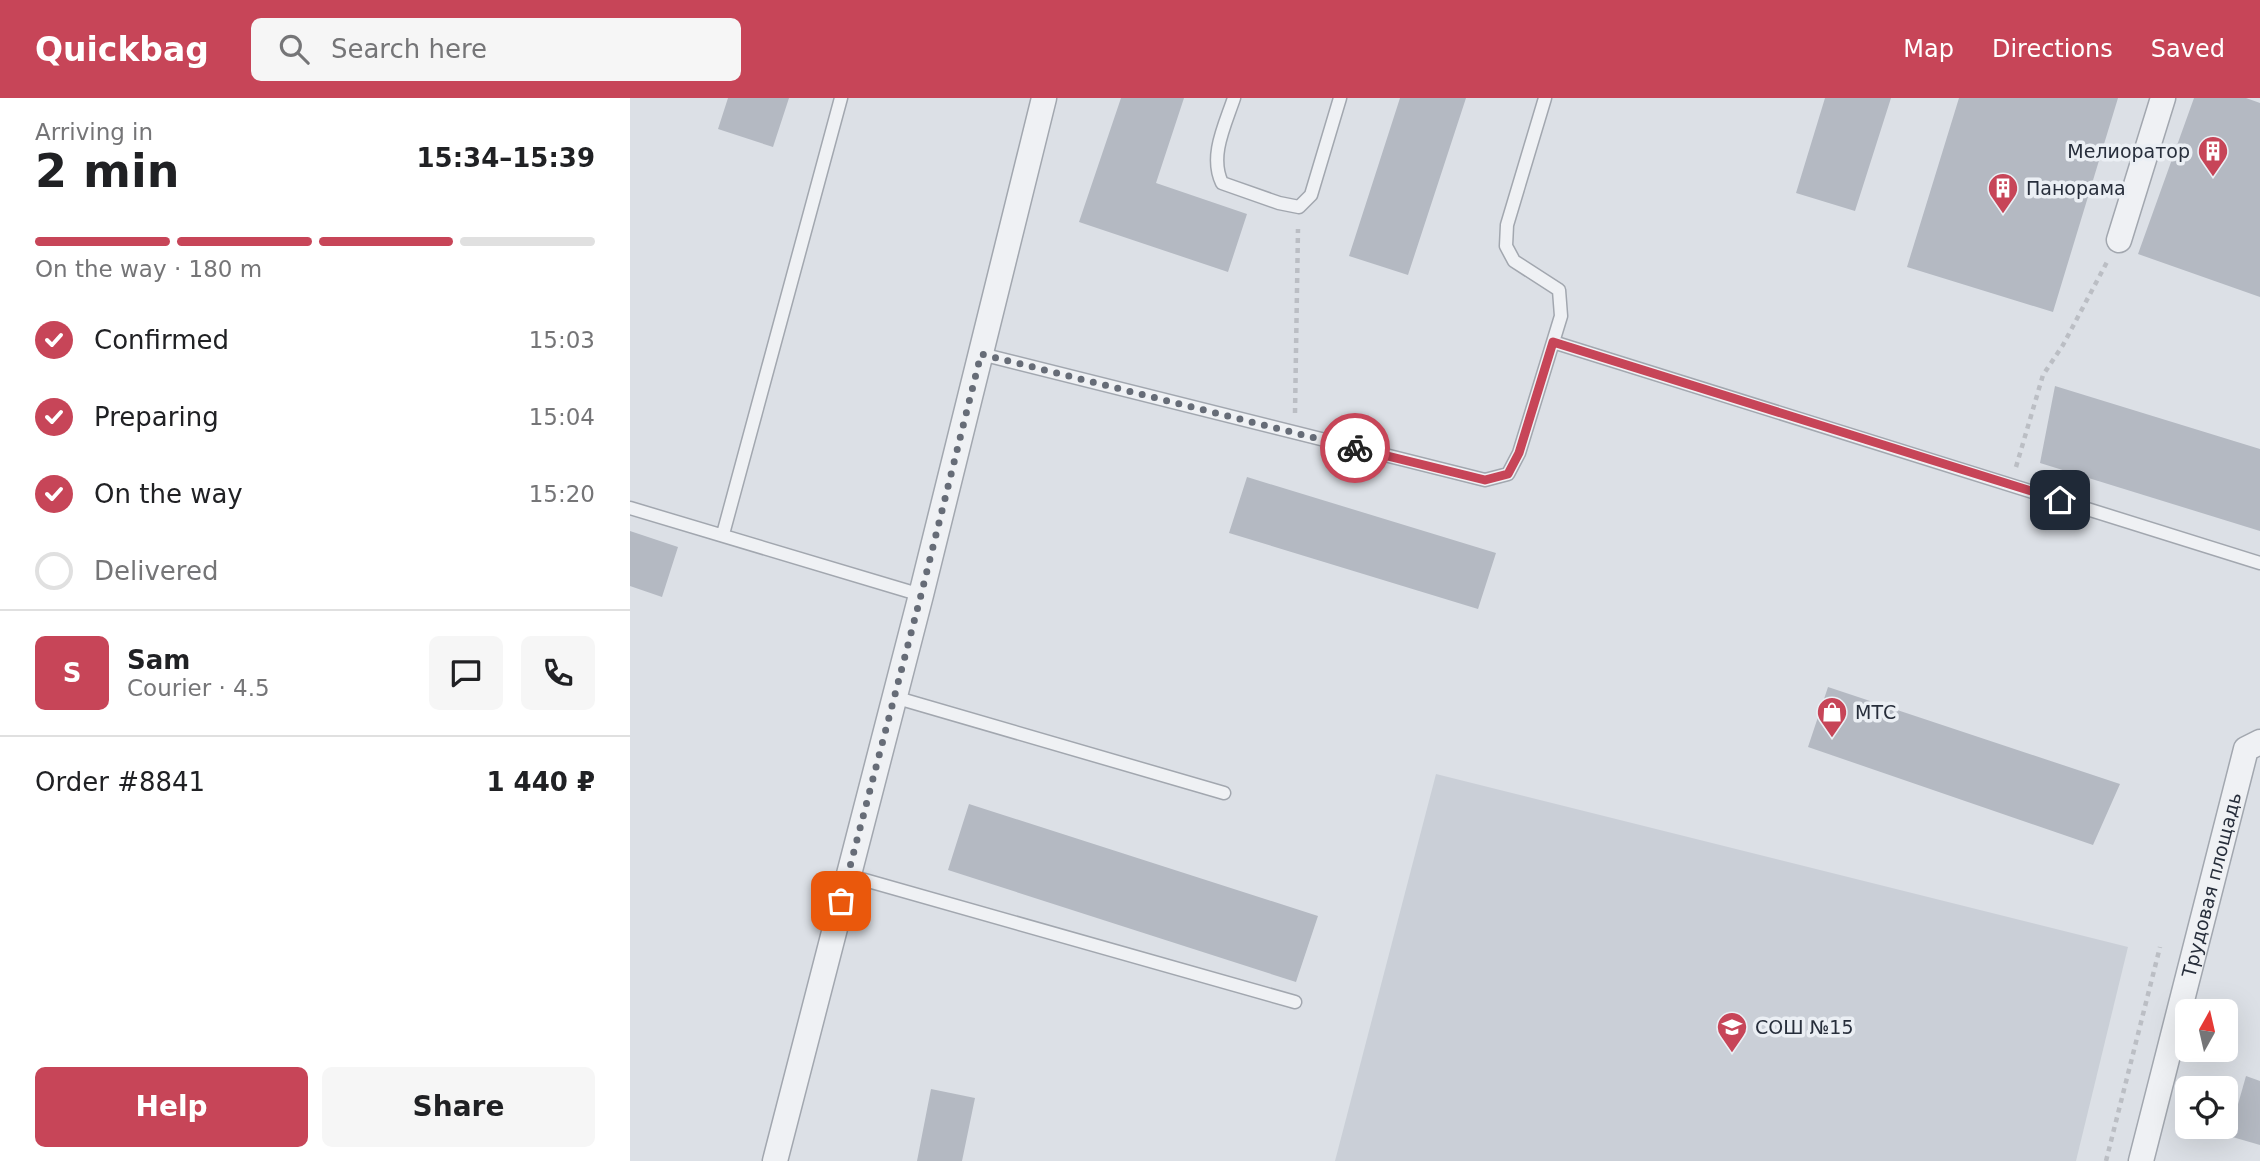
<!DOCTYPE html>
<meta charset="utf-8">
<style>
:root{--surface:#fff;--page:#f6f6f6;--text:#202124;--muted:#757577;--line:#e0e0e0;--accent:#c74558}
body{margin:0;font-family:"DejaVu Sans",sans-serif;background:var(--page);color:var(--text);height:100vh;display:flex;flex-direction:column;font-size:26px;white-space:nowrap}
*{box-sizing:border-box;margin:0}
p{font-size:23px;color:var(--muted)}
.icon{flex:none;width:38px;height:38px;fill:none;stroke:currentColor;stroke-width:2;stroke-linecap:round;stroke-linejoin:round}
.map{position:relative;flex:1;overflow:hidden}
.side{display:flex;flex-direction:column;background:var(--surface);width:630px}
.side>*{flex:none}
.needle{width:46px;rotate:8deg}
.fabs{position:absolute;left:1545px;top:901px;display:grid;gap:14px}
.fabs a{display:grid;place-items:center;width:63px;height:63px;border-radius:10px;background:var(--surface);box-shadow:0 7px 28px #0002;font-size:35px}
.pin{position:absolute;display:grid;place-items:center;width:60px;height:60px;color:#fff;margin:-30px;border-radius:14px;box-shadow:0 4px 10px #0006}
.courier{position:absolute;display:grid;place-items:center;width:70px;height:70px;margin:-35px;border:5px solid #c74558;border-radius:50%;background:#fff;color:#222;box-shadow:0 2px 9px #0007}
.summary em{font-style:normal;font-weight:700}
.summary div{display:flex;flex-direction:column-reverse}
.summary{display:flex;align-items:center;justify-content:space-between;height:119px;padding:0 35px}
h1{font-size:46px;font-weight:700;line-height:52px}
.bar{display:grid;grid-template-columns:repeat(4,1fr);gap:10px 7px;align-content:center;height:84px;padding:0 35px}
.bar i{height:9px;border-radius:5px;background:var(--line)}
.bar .on{background:var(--accent)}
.bar p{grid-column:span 4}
.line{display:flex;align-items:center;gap:18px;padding:0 35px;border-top:2px solid var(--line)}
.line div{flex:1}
.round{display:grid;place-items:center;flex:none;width:74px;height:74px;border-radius:10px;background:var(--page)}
ol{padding:0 35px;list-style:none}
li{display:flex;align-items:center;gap:21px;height:77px}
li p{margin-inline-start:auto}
li .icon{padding:7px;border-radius:50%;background:var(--accent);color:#fff;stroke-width:4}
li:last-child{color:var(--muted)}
li i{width:38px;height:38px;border:4px solid var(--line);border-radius:50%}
.cta{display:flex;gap:14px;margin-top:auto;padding:14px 35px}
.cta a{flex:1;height:80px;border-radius:10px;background:var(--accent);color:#fff;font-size:28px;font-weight:700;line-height:80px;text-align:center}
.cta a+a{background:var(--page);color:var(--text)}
header{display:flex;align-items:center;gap:42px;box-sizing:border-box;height:98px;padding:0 35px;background:var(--accent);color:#fff}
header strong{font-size:33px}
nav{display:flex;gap:38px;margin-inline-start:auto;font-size:24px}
.search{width:490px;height:63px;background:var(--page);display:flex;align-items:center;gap:18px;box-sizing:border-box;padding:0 24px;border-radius:10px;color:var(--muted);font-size:26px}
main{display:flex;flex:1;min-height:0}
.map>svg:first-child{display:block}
</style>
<header>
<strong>Quickbag</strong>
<div class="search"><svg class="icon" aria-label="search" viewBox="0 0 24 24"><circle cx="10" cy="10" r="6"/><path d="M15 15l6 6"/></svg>Search here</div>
<nav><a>Map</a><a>Directions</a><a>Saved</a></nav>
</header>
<main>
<section class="side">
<div class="summary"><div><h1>2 min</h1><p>Arriving in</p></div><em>15:34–15:39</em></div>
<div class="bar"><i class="on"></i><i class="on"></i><i class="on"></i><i></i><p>On the way · 180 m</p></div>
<ol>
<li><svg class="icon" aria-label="check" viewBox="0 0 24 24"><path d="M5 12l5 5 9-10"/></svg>Confirmed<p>15:03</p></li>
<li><svg class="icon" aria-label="check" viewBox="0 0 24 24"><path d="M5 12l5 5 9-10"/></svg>Preparing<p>15:04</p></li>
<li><svg class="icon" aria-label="check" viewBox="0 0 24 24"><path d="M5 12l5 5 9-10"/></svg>On the way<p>15:20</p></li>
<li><i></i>Delivered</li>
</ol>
<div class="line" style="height:126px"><b class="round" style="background:var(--accent);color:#fff">S</b><div><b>Sam</b><p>Courier · 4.5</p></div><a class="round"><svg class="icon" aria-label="chat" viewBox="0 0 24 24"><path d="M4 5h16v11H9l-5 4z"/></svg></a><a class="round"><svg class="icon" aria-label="phone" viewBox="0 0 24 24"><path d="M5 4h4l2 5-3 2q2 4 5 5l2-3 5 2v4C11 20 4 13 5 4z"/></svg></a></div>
<div class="line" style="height:91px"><div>Order #8841</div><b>1 440 ₽</b></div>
<div class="cta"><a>Help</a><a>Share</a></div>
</section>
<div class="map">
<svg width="1630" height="1063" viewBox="0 0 1630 1063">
<rect width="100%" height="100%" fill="#dce0e6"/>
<!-- built -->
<path fill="#cacfd7" d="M 806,676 L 1498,849 L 1446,1063 L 705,1063 Z"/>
<!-- building -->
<path fill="#b4b9c2" d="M 98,0 L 159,0 L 143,49 L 88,31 Z
M 491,0 L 554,0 L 526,85 L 617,116 L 598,174 L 449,124 Z
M 770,0 L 836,0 L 778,177 L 719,158 Z
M 1195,0 L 1261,0 L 1225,113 L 1166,95 Z
M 1329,0 L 1488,0 L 1423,214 L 1277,169 Z
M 1564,0 L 1616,0 L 1630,5 L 1630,199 L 1508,156 Z
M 1425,288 L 1630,351 L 1630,433 L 1410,365 Z
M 617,379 L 866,455 L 848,511 L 599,435 Z
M 0,433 L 48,449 L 32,499 L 0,488 Z
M 1198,589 L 1490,686 L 1463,747 L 1178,649 Z
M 339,706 L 688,818 L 666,884 L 318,772 Z
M 1616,978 L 1630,983 L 1630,1047 L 1599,1038 Z
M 301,991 L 345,1000 L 332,1063 L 287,1063 Z"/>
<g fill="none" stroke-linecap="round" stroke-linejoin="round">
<!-- service casing -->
<g stroke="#a2a7af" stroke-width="15">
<path id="service" d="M 604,0 C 595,27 579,58 592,85 L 649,105 L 669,109 L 681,97 L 710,0
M 923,244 L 1630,465
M 351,256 L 855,382 L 878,376 L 889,355 L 931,218 L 929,192 L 884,163 L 876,148 L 877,127 L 915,0
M 0,410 L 291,497
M 93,436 L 211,0
M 264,599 L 594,695
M 217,777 L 665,904"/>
</g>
<!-- minor casing -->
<g stroke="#a2a7af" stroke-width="27">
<g id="minor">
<path d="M 1489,142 L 1533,0"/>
<path d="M 145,1063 L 291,497 L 414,0"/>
<path id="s1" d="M 1511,1063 L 1616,651 L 1630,644"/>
</g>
</g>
<!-- path -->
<path stroke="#bbbec4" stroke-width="4.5" stroke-dasharray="5 5" stroke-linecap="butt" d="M 665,315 L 668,131
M 1386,369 L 1413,277 L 1433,247 L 1477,164
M 1476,1063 L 1530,849"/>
<!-- service -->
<use href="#service" stroke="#eff1f4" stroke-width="12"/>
<!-- minor -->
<use href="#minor" stroke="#eff1f4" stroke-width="24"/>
</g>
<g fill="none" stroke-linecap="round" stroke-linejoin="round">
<!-- done -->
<path stroke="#666c77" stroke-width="7" stroke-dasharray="0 12.6" d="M 211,803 L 291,497 L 351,256 L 725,350"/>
<!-- route -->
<path stroke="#c74558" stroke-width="9" d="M 725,350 L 855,382 L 878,376 L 889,355 L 923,244 L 1430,402"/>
</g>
<!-- icons -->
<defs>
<g id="building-pin" transform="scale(1.575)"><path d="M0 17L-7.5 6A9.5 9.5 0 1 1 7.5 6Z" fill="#c74558" stroke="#ebeff4"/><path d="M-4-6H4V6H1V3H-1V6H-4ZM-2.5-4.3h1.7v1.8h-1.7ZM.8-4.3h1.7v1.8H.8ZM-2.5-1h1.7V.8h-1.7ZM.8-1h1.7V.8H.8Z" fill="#fff"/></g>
<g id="shop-pin" transform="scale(1.575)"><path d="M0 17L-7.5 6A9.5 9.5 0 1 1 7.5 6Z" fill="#c74558" stroke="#ebeff4"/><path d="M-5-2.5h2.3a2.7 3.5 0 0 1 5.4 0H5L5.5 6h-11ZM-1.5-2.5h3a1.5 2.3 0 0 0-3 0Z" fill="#fff"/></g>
<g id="school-pin" transform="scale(1.575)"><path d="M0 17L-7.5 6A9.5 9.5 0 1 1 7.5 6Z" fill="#c74558" stroke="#ebeff4"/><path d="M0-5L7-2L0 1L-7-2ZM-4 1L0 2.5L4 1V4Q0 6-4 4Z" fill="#fff"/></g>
</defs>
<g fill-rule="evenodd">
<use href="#building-pin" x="1583" y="53"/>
<use href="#building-pin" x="1373" y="90"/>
<use href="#shop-pin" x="1202" y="614"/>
<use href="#school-pin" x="1102" y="929"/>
</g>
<g text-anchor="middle" stroke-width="7" stroke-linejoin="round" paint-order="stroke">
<!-- poi labels -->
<g font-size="19" fill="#272e3b" stroke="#ebeff4" text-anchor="start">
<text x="1560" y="60" text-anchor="end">Мелиоратор</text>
<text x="1396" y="97">Панорама</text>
<text x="1225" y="621">МТС</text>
<text x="1125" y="936">СОШ №15</text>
</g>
<!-- street labels -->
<g font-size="19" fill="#272e3b" stroke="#ebeff4">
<text dy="7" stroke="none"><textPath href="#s1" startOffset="285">Трудовая площадь</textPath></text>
</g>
</g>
</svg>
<div class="fabs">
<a><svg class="needle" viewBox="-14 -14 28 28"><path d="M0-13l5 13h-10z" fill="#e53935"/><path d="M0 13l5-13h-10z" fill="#757577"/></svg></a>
<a><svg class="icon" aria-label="locate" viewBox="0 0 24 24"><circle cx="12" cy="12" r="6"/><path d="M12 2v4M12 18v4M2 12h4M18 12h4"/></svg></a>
</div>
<div class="pin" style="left:211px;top:803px;background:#ea580c"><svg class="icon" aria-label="bag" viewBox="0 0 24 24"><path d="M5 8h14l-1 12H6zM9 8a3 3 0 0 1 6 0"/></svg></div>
<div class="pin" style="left:1430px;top:402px;background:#1f2937"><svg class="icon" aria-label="home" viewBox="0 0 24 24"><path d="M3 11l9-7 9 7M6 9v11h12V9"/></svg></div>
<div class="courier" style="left:725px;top:350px"><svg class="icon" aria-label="bike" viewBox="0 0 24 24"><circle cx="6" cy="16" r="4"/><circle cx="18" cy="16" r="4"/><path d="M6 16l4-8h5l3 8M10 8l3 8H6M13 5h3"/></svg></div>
</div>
</main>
